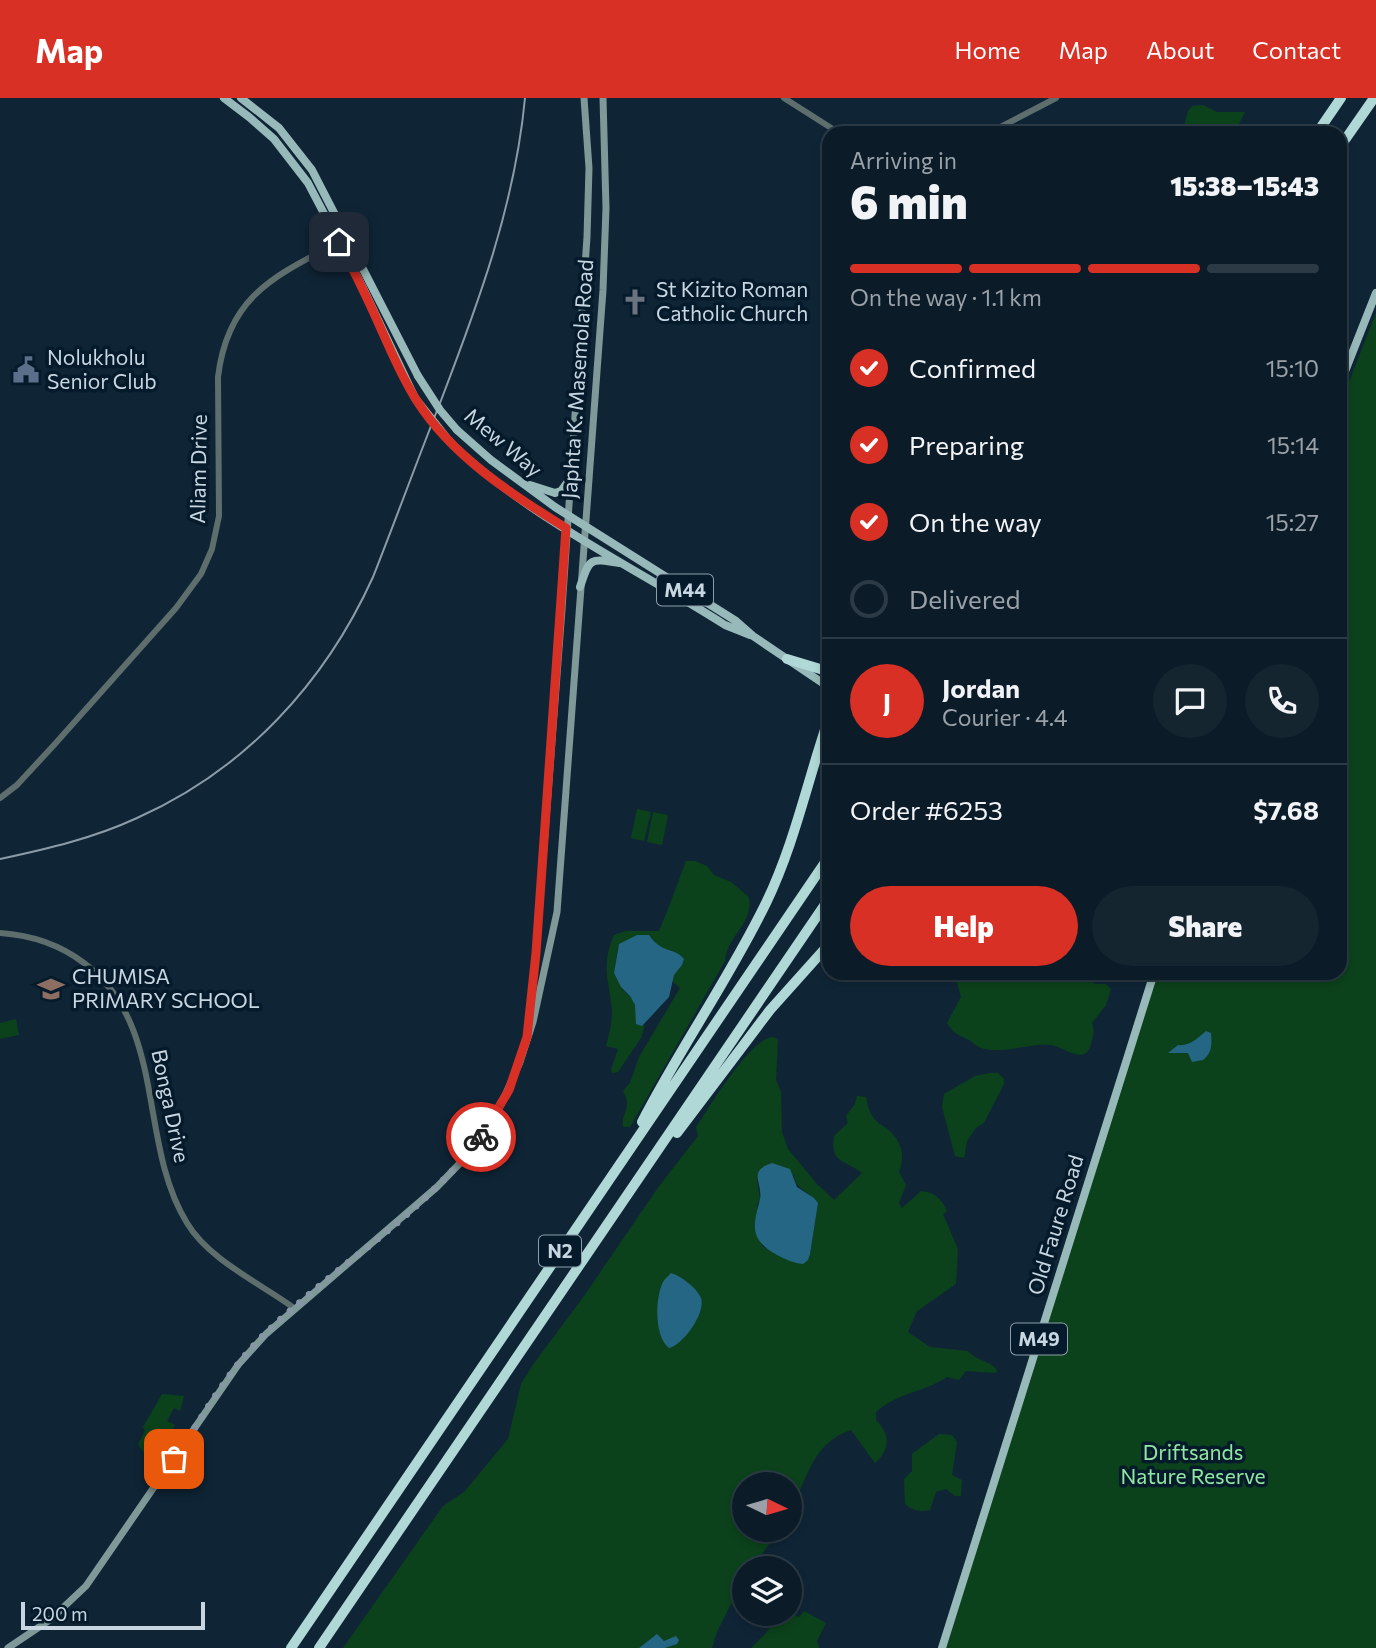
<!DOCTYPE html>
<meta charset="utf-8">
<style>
:root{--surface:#0b1c28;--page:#142530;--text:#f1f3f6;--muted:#9aa1a8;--line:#2b3a45;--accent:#d93025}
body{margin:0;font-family:Commissioner,sans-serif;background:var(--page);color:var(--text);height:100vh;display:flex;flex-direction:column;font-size:26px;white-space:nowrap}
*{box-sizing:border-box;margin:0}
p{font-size:23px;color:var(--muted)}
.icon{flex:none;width:38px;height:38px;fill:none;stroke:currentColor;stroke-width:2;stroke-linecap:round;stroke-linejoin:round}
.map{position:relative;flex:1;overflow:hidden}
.panel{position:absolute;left:822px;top:28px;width:525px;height:854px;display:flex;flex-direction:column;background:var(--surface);border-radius:21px;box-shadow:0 4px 10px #0003,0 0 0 2px var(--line)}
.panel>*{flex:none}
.needle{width:46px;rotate:95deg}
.controls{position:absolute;left:732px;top:1374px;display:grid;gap:14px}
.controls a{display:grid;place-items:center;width:70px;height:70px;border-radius:50%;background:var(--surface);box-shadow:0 4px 10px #0003,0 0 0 2px var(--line);font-size:35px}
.scale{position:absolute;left:21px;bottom:18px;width:184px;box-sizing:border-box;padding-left:7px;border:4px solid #c8d6e1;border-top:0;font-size:19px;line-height:24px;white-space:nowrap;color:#c8d6e1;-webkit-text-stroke:5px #051b2b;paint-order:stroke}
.pin{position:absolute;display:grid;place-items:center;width:60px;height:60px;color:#fff;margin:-30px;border-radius:14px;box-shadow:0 4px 10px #0006}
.courier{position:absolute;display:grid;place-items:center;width:70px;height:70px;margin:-35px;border:5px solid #d93025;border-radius:50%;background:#fff;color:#222;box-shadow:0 2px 9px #0007}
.head em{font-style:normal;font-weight:800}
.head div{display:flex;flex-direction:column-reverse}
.head{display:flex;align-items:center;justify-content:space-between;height:119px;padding:0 28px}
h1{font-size:46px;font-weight:800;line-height:52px}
.bar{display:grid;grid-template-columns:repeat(4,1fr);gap:10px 7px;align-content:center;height:84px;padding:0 28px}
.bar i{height:9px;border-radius:5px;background:var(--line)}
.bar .selected{background:var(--accent)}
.bar p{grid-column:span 4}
.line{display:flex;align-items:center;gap:18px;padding:0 28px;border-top:2px solid var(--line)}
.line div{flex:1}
.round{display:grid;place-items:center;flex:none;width:74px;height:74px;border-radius:37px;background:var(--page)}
ol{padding:0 28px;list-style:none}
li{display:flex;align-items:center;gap:21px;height:77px}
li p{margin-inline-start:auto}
li .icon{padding:7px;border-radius:50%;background:var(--accent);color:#fff;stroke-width:4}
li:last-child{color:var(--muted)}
li i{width:38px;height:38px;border:4px solid var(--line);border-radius:50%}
.cta{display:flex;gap:14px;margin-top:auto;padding:14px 28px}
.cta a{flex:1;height:80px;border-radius:42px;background:var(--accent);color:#fff;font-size:28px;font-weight:800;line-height:80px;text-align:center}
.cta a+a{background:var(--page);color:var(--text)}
header{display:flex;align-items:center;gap:42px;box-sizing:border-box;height:98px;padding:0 35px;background:var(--accent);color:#fff}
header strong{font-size:33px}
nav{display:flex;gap:38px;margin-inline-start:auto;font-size:24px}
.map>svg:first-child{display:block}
</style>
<header>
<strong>Map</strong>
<nav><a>Home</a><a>Map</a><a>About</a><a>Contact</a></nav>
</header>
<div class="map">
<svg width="1376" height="1550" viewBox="0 0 1376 1550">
<rect width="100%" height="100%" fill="#0f2536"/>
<!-- green -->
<path fill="#0b421b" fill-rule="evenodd" d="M 1203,7 L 1217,14 L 1245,14 L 1236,32 L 1238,35 L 1182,35 L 1188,13 L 1192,8 Z
M 1376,215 L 1376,1550 L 946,1550 L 1153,875 L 1340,875 L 1341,304 Z
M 637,711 L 651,714 L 644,743 L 631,740 Z
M 653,714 L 668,717 L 662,747 L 647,744 Z
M 686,763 L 695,763 L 707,768 L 714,777 L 731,784 L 749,799 C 753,828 727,837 725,863 L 630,1029 L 623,1029 C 621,1014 633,1010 623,993 L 630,985 L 639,959 L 680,890 L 672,883 L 675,874 L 672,853 L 659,850 L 651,839 L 618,849 L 614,875 L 623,892 L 630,898 L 635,907 L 642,928 L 645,927 L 641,940 L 618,974 L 612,975 L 611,972 L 618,951 L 606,948 C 609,937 612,926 612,914 C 610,883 600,870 614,837 L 626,833 L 659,833 C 669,810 677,786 686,763 Z
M 945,875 L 1077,875 L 1096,886 L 1106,886 L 1111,891 L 1106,907 L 1092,925 C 1095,932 1093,938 1091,946 C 1085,969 1063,948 1050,947 C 1027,945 1004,957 981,950 C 976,948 972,943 967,941 C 958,937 953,935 947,925 L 961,899 L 957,885 Z
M 16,921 L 19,937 L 0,941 L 0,925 Z
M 774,939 L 778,942 L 776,982 L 781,994 L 782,1034 L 788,1051 L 816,1085 L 834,1102 L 862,1075 C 843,1061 830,1065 834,1038 L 848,1025 L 846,1018 L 855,1006 L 857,998 L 866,999 C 868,1007 868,1012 873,1019 C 878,1026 884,1028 890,1033 C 902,1045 905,1059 899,1074 L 906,1087 L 899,1105 L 902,1110 L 921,1093 C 934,1094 942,1101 947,1113 L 943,1116 L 958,1151 L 956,1186 L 917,1213 L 908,1234 L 930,1249 L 968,1253 C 976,1263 990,1262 997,1272 L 996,1275 L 966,1273 L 959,1282 L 947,1279 C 925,1294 896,1295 876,1314 L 876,1322 C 890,1336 891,1351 875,1365 L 851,1332 C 811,1345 808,1382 789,1414 L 789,1386 L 744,1386 L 744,1432 L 779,1432 L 752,1470 L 744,1470 L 744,1480 L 717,1534 L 712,1550 L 665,1550 L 671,1548 L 672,1541 L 664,1543 L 659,1540 L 652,1541 L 639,1550 L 343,1550 L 443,1408 L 464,1394 L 508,1341 L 521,1286 L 532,1268 L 584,1198 L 657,1091 L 698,1038 L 696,1029 C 709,1010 751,938 774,939 ZM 794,1077 C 795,1092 810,1093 818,1105 L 810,1156 L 796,1165 L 762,1148 L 757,1107 L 760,1101 L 757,1082 Z
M 990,975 L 998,975 L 1004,981 L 1004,986 L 984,1025 L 976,1030 L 967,1043 L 964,1060 L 955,1058 L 942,1009 L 944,996 L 975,978 Z
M 162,1296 L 184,1298 L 180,1313 L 174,1310 L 167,1323 L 175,1327 L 158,1355 L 152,1353 L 148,1361 L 138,1346 L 145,1333 L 143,1329 Z
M 939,1336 L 952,1337 L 957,1344 L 952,1377 L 962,1382 L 961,1398 L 955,1398 L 946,1391 L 936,1394 L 930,1412 C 920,1414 913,1413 905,1406 L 904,1381 L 912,1373 L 912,1356 Z
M 804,1513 L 826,1525 L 817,1543 L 819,1550 L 751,1550 L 766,1535 L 779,1516 L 789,1515 L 799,1519 Z"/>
<!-- water -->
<path fill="#256685" d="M 637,837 L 649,837 C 663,857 673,848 684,861 L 682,867 L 674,877 L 669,899 L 642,928 L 636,926 L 635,907 L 630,898 L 621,889 L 614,875 L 619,846 Z
M 1206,933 L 1211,935 C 1212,946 1212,955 1203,962 L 1192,964 L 1188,955 L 1168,955 L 1178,947 C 1189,949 1199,939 1206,933 Z
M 772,1065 L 790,1071 L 797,1089 L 814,1100 L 818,1105 L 810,1156 L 808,1162 L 803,1166 C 793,1165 785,1161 777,1157 C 749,1141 753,1129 760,1101 C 763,1085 747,1073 772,1065 Z
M 671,1175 C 681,1178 697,1190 701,1200 C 706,1215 683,1247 669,1250 C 654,1238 655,1200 663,1184 C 665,1180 669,1178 671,1175 Z
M 657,1536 L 664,1543 L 676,1538 L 679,1542 L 677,1546 L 665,1550 L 639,1550 Z"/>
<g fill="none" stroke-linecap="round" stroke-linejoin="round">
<!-- tertiary -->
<path stroke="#5e6e6d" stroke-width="6" d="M 784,0 L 839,35
M 989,35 L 1056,0
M 0,700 L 17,687 L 54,647 L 176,510 L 201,476 L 212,451 L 219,418 L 218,279 C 228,196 277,177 343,142
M 0,835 C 30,837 59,846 84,865 C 168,928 137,1044 187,1125 C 209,1162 260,1185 294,1210"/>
<!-- secondary -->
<path stroke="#7f9898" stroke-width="7" d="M 528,928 L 536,855 L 562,511 L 587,139 L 589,70 L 584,0
M 8,1550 L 51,1521 L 86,1488 L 238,1267 L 266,1236 L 437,1089 L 464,1061 L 498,1013 L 520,964 L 533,924 L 557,814 L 603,192 L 606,110 L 603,0"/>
<!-- primary -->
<path stroke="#98b9b9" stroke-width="8" d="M 224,0 L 249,19 L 274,41 L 308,85 L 362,188 L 415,300
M 241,0 L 279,30 L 312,72 L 418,278
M 1340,286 L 1376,195
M 457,332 L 491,362 L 555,409 L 736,523 L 753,538 L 830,590
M 450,344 C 527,419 634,469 725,527 L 750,537
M 530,387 L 555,395 L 561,393 L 569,382
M 580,489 C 590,460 589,460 619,465
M 942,1550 L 1154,875"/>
<!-- motorway -->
<path stroke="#afd8d7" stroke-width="10" d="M 1317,35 L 1341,0
M 1340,49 L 1374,0
M 787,561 L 830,574
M 642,1024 C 680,950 729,881 766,805 C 795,745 808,680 830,617
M 677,1035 L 770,912 L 830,845
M 291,1550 L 830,757
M 319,1550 L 830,799"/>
<!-- rail -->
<path stroke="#8b9ba8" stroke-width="2" d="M 0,761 C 47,751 94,740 137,720 C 245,672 325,585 373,479 C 396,421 417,363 440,305 C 478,206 515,107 525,0"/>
<!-- primary-bridge -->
<path stroke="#98b9b9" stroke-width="8" d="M 418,278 L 440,312 L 457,332
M 415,300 L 450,344"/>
</g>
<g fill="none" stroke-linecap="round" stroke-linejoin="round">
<!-- done -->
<path stroke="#8798a5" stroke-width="7" stroke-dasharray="0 12.6" d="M 174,1361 C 203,1319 229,1271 265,1236 C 334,1169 424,1115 481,1039"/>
<!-- route -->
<path stroke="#d93025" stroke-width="9" d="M 339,144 C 354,173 368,201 381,231 C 392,255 402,280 417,303 C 452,358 511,396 566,430 L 536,855 L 527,939 L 509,992 L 481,1039"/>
</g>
<!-- icons -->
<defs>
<g id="church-bare" transform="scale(2.1)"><path d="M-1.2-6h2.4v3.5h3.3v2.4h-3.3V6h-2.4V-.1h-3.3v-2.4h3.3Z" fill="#6b7280" stroke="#051b2b" stroke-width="2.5" paint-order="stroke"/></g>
<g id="civic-bare" transform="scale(2.1)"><path d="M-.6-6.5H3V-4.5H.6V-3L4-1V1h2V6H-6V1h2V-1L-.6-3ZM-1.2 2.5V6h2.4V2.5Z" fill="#5c6f8a" stroke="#051b2b" stroke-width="2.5" paint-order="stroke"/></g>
<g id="school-bare" transform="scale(2.1)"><path d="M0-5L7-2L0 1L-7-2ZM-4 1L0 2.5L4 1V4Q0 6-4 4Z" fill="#8d6e63" stroke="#051b2b" stroke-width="2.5" paint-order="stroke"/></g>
</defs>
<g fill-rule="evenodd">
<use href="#church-bare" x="635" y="204"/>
<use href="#civic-bare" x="26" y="272"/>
<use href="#school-bare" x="51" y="891"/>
</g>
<g text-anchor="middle" stroke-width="7" stroke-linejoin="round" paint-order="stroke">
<!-- shield labels -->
<g fill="#051b2b" stroke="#8e9eaa" stroke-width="2">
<rect x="657" y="476.5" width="56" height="31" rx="5"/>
<rect x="539" y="1137.5" width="42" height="31" rx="5"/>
<rect x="1011" y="1225.5" width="56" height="31" rx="5"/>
</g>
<g font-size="19" font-weight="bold" fill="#c8d6e1">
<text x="685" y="499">M44</text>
<text x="560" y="1160">N2</text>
<text x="1039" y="1248">M49</text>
</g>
<!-- poi labels -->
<g font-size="21" fill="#c8d6e1" stroke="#051b2b" text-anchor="start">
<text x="656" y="199">St Kizito Roman<tspan x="656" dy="24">Catholic Church</tspan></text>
<text x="47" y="267">Nolukholu<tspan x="47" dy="24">Senior Club</tspan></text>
<text x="72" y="886">CHUMISA<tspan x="72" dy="24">PRIMARY SCHOOL</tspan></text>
</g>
<!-- street labels -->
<g font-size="21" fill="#c8d6e1" stroke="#051b2b">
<text transform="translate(578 281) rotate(-86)" y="7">Japhta K. Masemola Road</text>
<text transform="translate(503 345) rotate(40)" y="7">Mew Way</text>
<text transform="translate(199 371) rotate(-89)" y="7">Aliam Drive</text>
<text transform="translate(170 1008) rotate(78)" y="7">Bonga Drive</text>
<text transform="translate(1056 1127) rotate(-73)" y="7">Old Faure Road</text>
</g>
<!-- park labels -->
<g font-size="21" fill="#90e8a0" stroke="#051b2b">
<text x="1193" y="1362">Driftsands<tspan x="1193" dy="24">Nature Reserve</tspan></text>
</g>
</g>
</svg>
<div class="controls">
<a><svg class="needle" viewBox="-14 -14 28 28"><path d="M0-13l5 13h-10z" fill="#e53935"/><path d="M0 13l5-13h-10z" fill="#9aa1a8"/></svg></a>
<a><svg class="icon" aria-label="layers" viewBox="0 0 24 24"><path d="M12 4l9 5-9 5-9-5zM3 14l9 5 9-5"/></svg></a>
</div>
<div class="scale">200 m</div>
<div class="pin" style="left:174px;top:1361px;background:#ea580c"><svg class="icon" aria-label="bag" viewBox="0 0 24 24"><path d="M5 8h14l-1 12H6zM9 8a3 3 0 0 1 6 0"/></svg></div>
<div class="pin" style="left:339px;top:144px;background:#1f2937"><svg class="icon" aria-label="home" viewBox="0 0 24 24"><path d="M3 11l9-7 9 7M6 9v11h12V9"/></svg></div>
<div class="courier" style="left:481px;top:1039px"><svg class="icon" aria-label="bike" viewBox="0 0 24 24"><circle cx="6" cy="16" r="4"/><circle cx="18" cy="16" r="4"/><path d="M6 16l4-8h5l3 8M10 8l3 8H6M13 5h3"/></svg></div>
<section class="panel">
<div class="head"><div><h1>6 min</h1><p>Arriving in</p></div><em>15:38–15:43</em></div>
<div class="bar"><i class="selected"></i><i class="selected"></i><i class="selected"></i><i></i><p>On the way · 1.1 km</p></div>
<ol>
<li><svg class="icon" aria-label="check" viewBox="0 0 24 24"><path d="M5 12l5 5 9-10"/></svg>Confirmed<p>15:10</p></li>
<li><svg class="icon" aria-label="check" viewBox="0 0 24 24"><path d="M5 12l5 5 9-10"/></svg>Preparing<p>15:14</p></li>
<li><svg class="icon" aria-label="check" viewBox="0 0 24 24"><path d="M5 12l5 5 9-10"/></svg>On the way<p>15:27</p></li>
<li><i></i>Delivered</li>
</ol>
<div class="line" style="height:126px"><b class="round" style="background:var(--accent);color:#fff">J</b><div><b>Jordan</b><p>Courier · 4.4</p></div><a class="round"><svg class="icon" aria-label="chat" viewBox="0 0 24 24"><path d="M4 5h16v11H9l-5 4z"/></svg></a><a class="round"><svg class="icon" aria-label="phone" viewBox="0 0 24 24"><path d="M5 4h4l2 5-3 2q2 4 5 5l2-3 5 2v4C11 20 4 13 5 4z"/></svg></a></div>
<div class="line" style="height:91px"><div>Order #6253</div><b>$7.68</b></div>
<div class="cta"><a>Help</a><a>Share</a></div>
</section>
</div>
